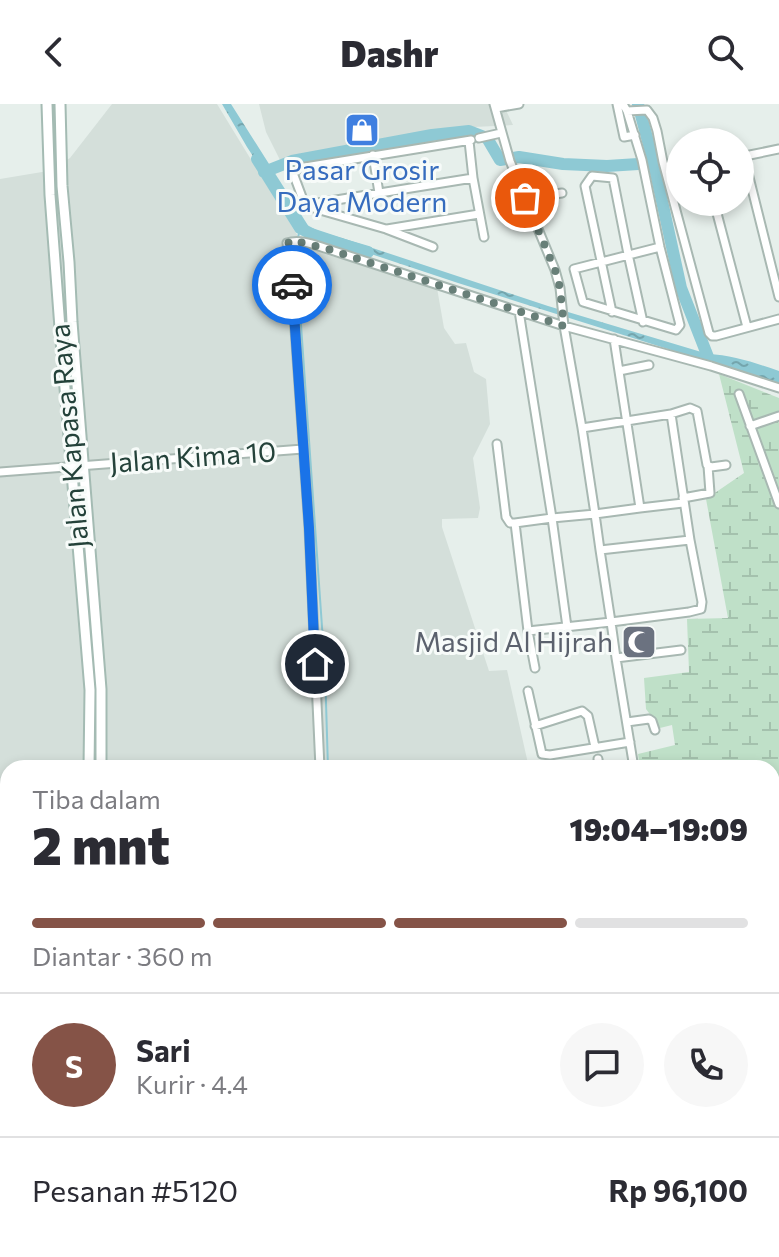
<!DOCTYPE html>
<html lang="id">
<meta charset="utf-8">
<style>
:root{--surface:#fff;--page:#f7f7f7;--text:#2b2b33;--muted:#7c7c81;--line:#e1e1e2;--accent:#855347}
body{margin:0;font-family:Commissioner,sans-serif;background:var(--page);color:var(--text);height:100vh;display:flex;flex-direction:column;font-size:30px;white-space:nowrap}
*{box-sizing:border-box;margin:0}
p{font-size:26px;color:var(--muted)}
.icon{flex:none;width:44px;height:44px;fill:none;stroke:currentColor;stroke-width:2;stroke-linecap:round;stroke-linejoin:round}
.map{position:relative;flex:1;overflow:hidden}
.details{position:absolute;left:0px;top:656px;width:780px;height:498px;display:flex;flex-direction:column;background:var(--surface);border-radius:24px 24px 0 0;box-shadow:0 4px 12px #0003}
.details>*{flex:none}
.tools{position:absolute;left:666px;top:24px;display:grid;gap:16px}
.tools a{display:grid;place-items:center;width:88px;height:88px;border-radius:50%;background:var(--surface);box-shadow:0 4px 12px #0003;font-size:40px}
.pin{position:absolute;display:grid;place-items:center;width:68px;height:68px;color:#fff;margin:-34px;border:4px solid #fff;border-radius:50%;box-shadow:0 2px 8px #0007}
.courier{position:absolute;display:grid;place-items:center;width:80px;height:80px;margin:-40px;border:6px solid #1a73e8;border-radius:50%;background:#fff;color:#222;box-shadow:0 2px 10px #0007}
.head em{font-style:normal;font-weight:800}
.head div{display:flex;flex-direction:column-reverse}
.head{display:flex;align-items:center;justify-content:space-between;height:136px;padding:0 32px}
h1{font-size:52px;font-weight:800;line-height:60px}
.bar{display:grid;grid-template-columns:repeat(4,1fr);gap:12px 8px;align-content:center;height:96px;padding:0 32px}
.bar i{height:10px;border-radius:6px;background:var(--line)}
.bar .selected{background:var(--accent)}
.bar p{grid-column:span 4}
.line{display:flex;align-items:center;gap:20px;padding:0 32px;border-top:2px solid var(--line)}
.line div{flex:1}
.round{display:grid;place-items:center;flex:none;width:84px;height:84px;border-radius:42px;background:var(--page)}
header{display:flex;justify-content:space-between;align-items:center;height:104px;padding:0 32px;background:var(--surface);font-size:36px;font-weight:800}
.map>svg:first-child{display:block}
</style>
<header><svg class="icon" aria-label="back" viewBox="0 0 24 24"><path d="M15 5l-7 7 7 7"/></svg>Dashr<svg class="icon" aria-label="search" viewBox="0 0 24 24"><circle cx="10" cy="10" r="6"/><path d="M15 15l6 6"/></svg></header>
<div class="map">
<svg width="779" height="1153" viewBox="0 0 779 1153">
<defs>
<pattern id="wetland-marsh" width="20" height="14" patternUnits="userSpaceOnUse" patternTransform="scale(2)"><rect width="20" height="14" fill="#bfe0c8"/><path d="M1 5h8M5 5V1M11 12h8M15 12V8" fill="none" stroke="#a4c1ad"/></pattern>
<pattern id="water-ripples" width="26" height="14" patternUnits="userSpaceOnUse" patternTransform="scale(2)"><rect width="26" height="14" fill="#8ec9d4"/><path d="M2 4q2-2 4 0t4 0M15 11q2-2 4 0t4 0" fill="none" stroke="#74a5ad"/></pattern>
</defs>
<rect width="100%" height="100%" fill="#e6efeb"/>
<!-- built -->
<path fill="#d4dfda" d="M 112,0 L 217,0 L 304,142 L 328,151 L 431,180 L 437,184 L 444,224 L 455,240 L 466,239 L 474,268 L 486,275 L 490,320 L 473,354 L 480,404 L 478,414 L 442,415 L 442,423 L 489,567 L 507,566 L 529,664 L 8,664 L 8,1146 L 536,1146 L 532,1153 L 0,1153 L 0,75 L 48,67 L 70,54 Z
M 259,0 L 503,0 L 513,21 L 474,23 L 280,56 L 266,28 Z"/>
<!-- wetland -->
<path fill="url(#wetland-marsh)" d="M 719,270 L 779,294 L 779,1153 L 725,1153 L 721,1146 L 772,1146 L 772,664 L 640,664 L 638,650 L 675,641 L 672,621 L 660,624 L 646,605 L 644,574 L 689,568 L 687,515 L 728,514 L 706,395 L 744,369 Z"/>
<!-- water -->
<path fill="url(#water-ripples)" d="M 222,0 L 231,0 L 309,123 L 548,202 L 708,250 C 732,251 756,259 779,267 L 779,280 L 458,179 L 302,127 L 247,43 Z"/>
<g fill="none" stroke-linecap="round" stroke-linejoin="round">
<!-- stream -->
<path stroke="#8ec9d4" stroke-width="2" d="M 298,134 L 300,124
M 297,141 L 296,149 L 325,566 L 328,664"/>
<!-- river -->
<path stroke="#8ec9d4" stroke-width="12" d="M 638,0 L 653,56 L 681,184 L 708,253
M 257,55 L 300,124 L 317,133 L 368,148
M 264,68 L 292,57 L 432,31 L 469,27 L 487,34 L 500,56 L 519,53 L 563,60 L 607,62 L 654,59"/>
<!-- minor casing -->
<g stroke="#a8b8b2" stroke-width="11">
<path id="minor" d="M 494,0 L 510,57 L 555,166 L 560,184 L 564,222 L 582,324 L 671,310 L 690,436 L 600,446 L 595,410 L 640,404
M 617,0 L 624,33 L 635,31
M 623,0 L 627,7 L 647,6 L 653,14 L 657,27 L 663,58 L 709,229 L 712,232 L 716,232 L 779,215
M 496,4 L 519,0
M 627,7 L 642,56 L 660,143 L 680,221 L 676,226 L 583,198 L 574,165 L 660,143
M 479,34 L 501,29
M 469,37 L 473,74 L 484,133
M 373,51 L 379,89
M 740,53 L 779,45
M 742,54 L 748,69 L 779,193
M 667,68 L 680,67
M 525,94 L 562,89
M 714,98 L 747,223
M 305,101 L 293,69 L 299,64 L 471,36
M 305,101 L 473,74
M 306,102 L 386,125 L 433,143
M 387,125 L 479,110
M 519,207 L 552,414 L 595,410 L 582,324
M 612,208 L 585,82 L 592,72 L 613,74 L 628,150 L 643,218
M 614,235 L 640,404 L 683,399
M 619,267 L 649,261
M 739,290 L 779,400
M 671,310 L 690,304 L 697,307 L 707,361 L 711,363 L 726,361
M 750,322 L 779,312
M 497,340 L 506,413 L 510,419 L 515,419
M 0,368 L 303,345
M 683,394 L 710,389 L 708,362
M 600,446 L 611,518 L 689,508 L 701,505 L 702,498 L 690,436
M 567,523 L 552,414 L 515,419 L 528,527 L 611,518 L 616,554 L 681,546
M 528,527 L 535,564
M 616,554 L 634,664
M 528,587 L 542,650 L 550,651 L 630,638
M 627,618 L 649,615 L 652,617 L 655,626
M 535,622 L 582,607 L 588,612 L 595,643
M 598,655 L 599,664
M 320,664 L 309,424 L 292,182 L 287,139 C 301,134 317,142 331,146 L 564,222 L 711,262 L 779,284
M 173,1153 L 178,1146"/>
</g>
<!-- secondary casing -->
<g stroke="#a4bbb3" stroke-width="13">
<path id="secondary" d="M 47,0 L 50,91 L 60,224 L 90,586 L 89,664
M 60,0 L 62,82 L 69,158 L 72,218 L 101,585 L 101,664
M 0,994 L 8,979
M 0,1024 L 8,1008"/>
</g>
<!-- minor -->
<use href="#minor" stroke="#fff" stroke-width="7"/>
<!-- secondary -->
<use href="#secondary" stroke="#fff" stroke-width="9"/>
</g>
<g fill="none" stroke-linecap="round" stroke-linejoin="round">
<!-- done -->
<path stroke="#687f78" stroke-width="8" stroke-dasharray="0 14.4" d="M 292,181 L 287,140 L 292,136 L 331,146 L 564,222 L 560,184 L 555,166 L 525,94"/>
<!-- route -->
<path stroke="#1a73e8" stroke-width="10" d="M 292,181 L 309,424 L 315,560"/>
</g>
<!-- icons -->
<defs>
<g id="shop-square" transform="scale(1.8)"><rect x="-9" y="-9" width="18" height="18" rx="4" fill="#3f7fe0" stroke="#f7fbf9"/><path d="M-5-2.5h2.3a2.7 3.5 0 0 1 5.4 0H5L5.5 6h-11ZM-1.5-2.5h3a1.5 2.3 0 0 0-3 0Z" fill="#fff"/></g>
<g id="mosque-square" transform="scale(1.8)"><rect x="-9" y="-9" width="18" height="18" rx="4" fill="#6b7280" stroke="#f7fbf9"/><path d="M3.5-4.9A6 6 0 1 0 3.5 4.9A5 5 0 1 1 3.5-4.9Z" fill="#fff"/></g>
</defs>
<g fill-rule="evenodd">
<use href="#shop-square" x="362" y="26"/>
<use href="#mosque-square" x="639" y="538"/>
</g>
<g text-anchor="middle" stroke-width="6" stroke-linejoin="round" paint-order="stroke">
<!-- shop labels -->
<g font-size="28" fill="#366cbe" stroke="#f7fbf9">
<text x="362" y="76">Pasar Grosir<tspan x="362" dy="32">Daya Modern</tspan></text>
</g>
<!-- street labels -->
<g font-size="28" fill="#24423a" stroke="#f7fbf9">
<text transform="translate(69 332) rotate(-95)" y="10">Jalan Kapasa Raya</text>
<text transform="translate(193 353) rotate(-4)" y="10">Jalan Kima 10</text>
</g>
<!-- worship labels -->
<g font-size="28" fill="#5b616d" stroke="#f7fbf9" text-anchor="end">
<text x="613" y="548">Masjid Al Hijrah</text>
</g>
</g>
</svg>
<div class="tools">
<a><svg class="icon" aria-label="locate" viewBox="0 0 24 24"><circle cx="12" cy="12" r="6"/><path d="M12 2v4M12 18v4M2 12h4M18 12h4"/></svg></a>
</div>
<div class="pin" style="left:525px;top:94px;background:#ea580c"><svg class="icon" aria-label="bag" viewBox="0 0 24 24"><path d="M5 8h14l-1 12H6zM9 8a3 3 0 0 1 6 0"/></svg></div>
<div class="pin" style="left:315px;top:560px;background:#1f2937"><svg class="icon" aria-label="home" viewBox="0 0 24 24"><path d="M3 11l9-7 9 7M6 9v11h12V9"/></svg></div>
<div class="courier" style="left:292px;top:181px"><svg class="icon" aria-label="car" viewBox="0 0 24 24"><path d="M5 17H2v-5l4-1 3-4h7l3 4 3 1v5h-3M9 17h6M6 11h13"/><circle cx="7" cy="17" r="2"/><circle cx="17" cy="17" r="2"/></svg></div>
<section class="details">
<div class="head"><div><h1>2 mnt</h1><p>Tiba dalam</p></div><em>19:04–19:09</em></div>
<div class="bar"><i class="selected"></i><i class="selected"></i><i class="selected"></i><i></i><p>Diantar · 360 m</p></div>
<div class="line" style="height:144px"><b class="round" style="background:var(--accent);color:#fff">S</b><div><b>Sari</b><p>Kurir · 4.4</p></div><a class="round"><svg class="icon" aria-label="chat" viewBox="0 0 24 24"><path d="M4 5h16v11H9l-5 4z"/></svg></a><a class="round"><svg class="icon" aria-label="phone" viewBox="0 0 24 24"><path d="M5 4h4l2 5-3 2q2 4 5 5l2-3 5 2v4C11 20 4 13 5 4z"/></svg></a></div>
<div class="line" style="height:104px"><div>Pesanan #5120</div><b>Rp 96,100</b></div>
</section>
</div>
